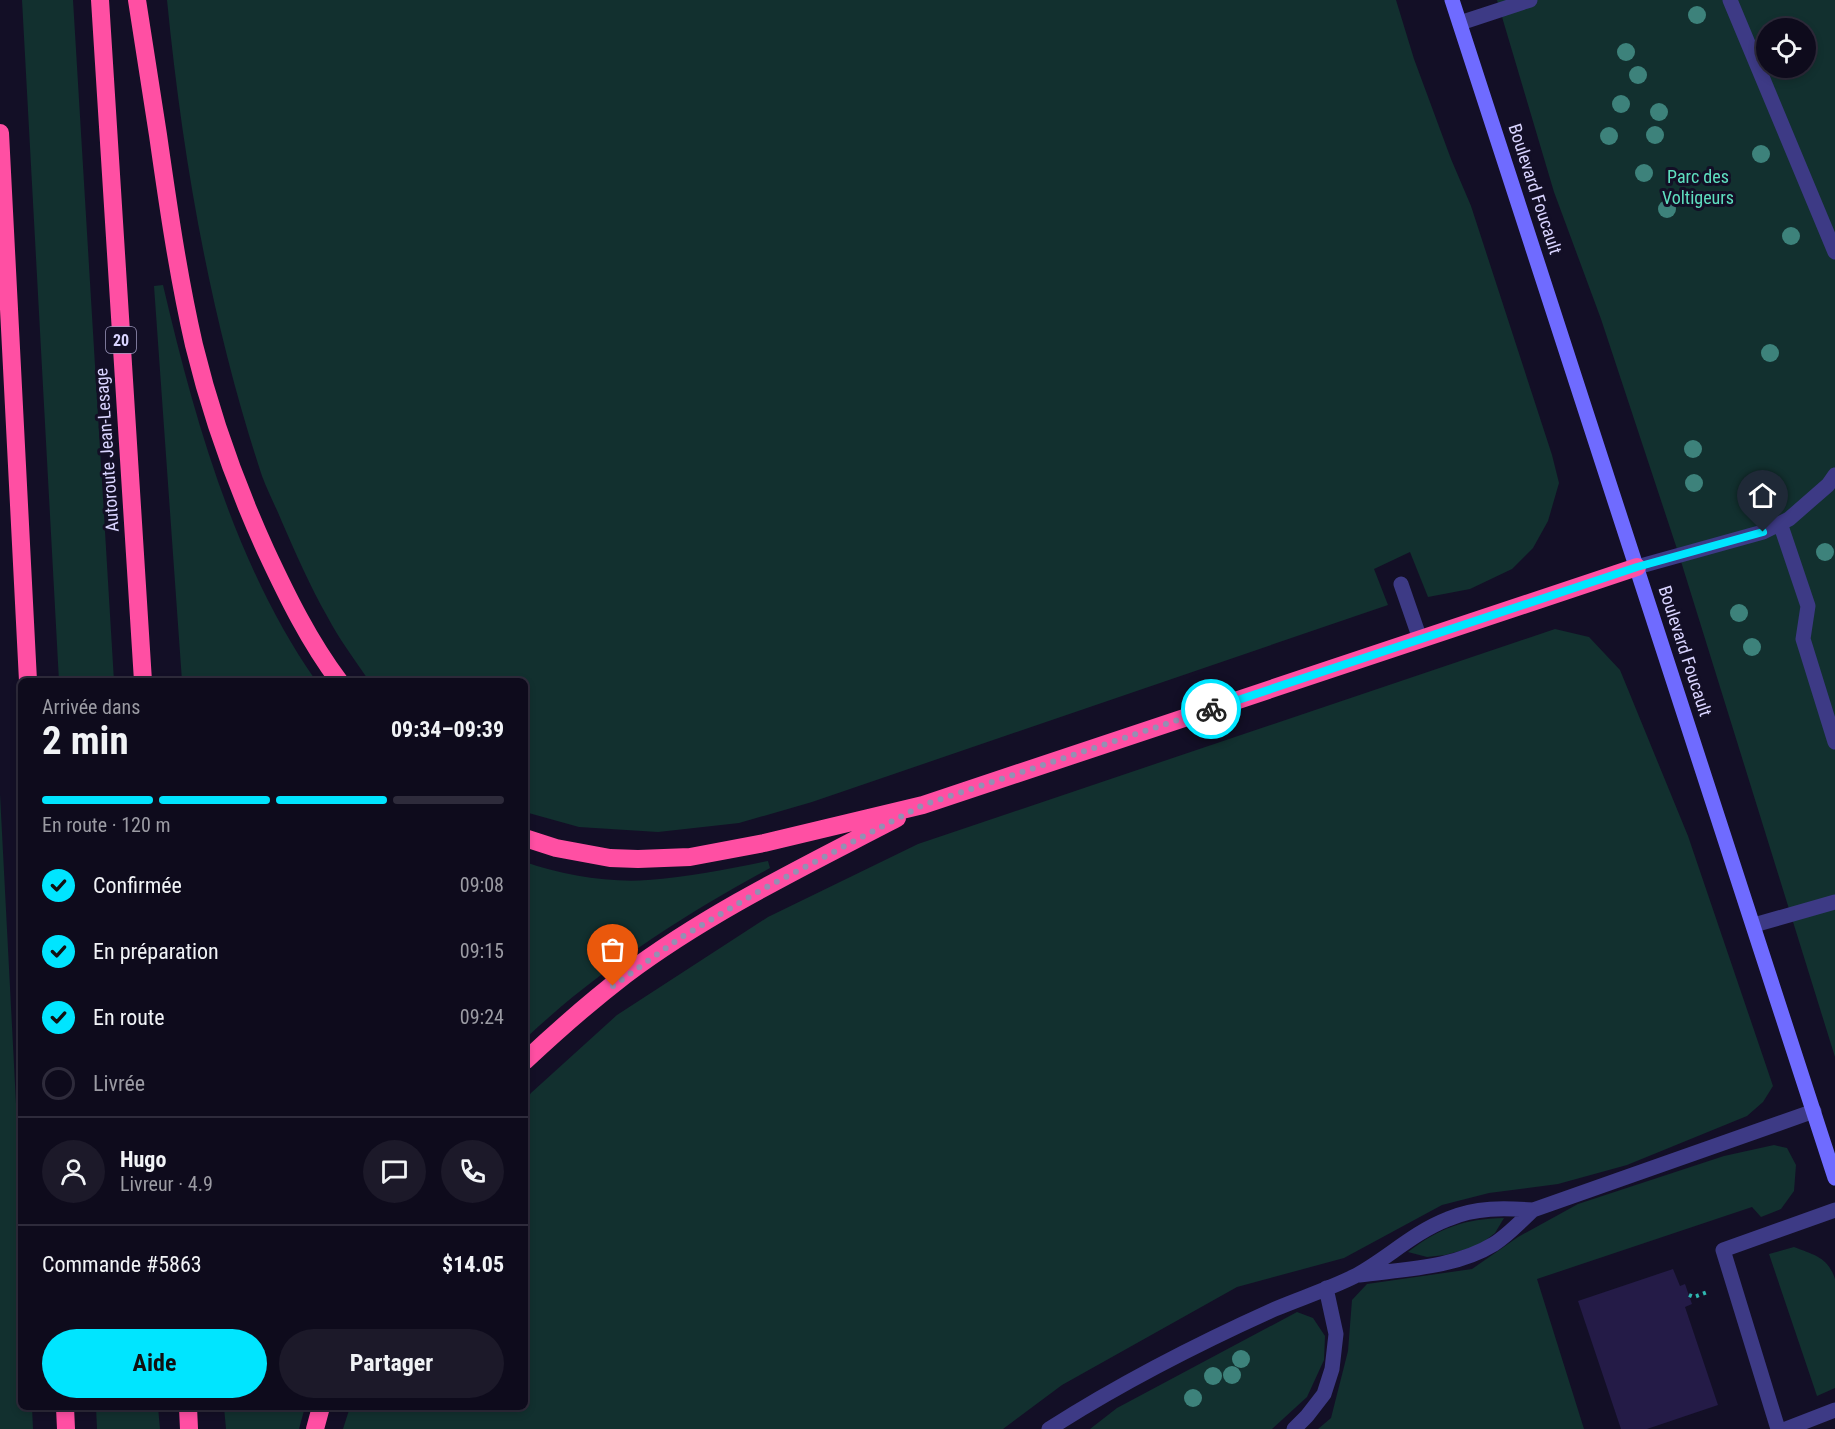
<!DOCTYPE html>
<html lang="fr">
<meta charset="utf-8">
<style>
:root{--surface:#0e0b1c;--page:#1c1929;--text:#f1f3f6;--muted:#9b9ba3;--line:#2e2b3b;--accent:#00e5ff}
body{margin:0;font-family:"Roboto Condensed",sans-serif;background:var(--page);color:var(--text);height:100vh;display:flex;flex-direction:column;font-size:22px;white-space:nowrap}
*{box-sizing:border-box;margin:0}
p{font-size:20px;color:var(--muted)}
.icon{flex:none;width:33px;height:33px;fill:none;stroke:currentColor;stroke-width:2;stroke-linecap:round;stroke-linejoin:round}
.map{position:relative;flex:1;overflow:hidden}
.sheet{position:absolute;left:18px;top:678px;width:510px;height:732px;display:flex;flex-direction:column;background:var(--surface);border-radius:9px;box-shadow:0 3px 9px #0003,0 0 0 2px var(--line)}
.sheet>*{flex:none}
.controls{position:absolute;left:1756px;top:18px;display:grid;gap:12px}
.controls a{display:grid;place-items:center;width:60px;height:60px;border-radius:50%;background:var(--surface);box-shadow:0 3px 9px #0003,0 0 0 2px var(--line);font-size:30px}
.pin{position:absolute;display:grid;place-items:center;width:51px;height:51px;color:#fff;margin:-62px -26px;border-radius:50% 50% 50% 0;rotate:-45deg;box-shadow:0 0 6px #0007}
.pin .icon{rotate:45deg}
.courier{position:absolute;display:grid;place-items:center;width:60px;height:60px;margin:-30px;border:4px solid #00e5ff;border-radius:50%;background:#fff;color:#222;box-shadow:0 2px 8px #0007}
.headline em{font-style:normal;font-weight:700}
.headline div{display:flex;flex-direction:column-reverse}
.headline{display:flex;align-items:center;justify-content:space-between;height:102px;padding:0 24px}
h1{font-size:39px;font-weight:700;line-height:45px}
.bar{display:grid;grid-template-columns:repeat(4,1fr);gap:9px 6px;align-content:center;height:72px;padding:0 24px}
.bar i{height:8px;border-radius:4px;background:var(--line)}
.bar .selected{background:var(--accent)}
.bar p{grid-column:span 4}
.line{display:flex;align-items:center;gap:15px;padding:0 24px;border-top:2px solid var(--line)}
.line div{flex:1}
.round{display:grid;place-items:center;flex:none;width:63px;height:63px;border-radius:32px;background:var(--page)}
ol{padding:0 24px;list-style:none}
li{display:flex;align-items:center;gap:18px;height:66px}
li p{margin-inline-start:auto}
li .icon{padding:6px;border-radius:50%;background:var(--accent);color:#111;stroke-width:4}
li:last-child{color:var(--muted)}
li i{width:33px;height:33px;border:3px solid var(--line);border-radius:50%}
.action{display:flex;gap:12px;margin-top:auto;padding:12px 24px}
.action a{flex:1;height:69px;border-radius:36px;background:var(--accent);color:#111;font-size:24px;font-weight:700;line-height:69px;text-align:center}
.action a+a{background:var(--page);color:var(--text)}
.map>svg:first-child{display:block}
</style>
<div class="map">
<svg width="1835" height="1429" viewBox="0 0 1835 1429">
<rect width="100%" height="100%" fill="#130f26"/>
<!-- green -->
<path fill="#12302f" fill-rule="evenodd" d="M 22,0 L 73,0 L 114,681 L 59,681 Z
M 167,0 L 1396,0 L 1414,59 L 1451,159 L 1471,206 L 1552,455 L 1559,483 L 1548,521 L 1533,548 L 1512,569 L 1470,589 L 1428,597 L 1410,552 L 1374,569 L 1388,605 L 812,802 L 739,823 L 658,832 L 579,827 L 525,812 L 525,681 L 369,681 C 355,660 339,639 327,616 C 310,586 296,554 282,522 C 276,507 268,492 262,476 C 211,321 183,162 167,0 Z
M 1497,0 L 1835,0 L 1835,1057 L 1679,555 L 1601,319 L 1554,192 ZM 1767,28 L 1806,28 L 1806,68 L 1767,68 Z
M 163,285 C 194,418 236,567 316,681 L 182,681 L 154,286 Z
M 1555,629 L 1589,637 L 1620,670 L 1688,836 L 1773,1086 L 1763,1102 L 1747,1116 L 1627,1165 L 1558,1184 L 1489,1193 L 1442,1205 L 1344,1258 L 1237,1287 L 1062,1385 L 1003,1429 L 343,1429 L 350,1407 L 525,1407 L 525,1101 L 531,1093 L 617,1015 L 768,917 L 918,844 Z
M 0,794 L 21,1200 L 21,1407 L 32,1407 L 33,1429 L 0,1429 Z
M 768,861 L 770,868 C 682,916 598,970 525,1039 L 525,862 C 561,875 610,883 648,880 C 689,877 728,869 768,861 Z
M 1774,1145 L 1787,1148 L 1796,1165 L 1794,1191 L 1781,1209 L 1761,1217 L 1752,1207 L 1537,1279 L 1584,1429 L 1318,1429 L 1331,1418 L 1348,1351 L 1352,1300 L 1367,1284 L 1472,1269 L 1518,1237 L 1578,1204 L 1724,1156 Z
M 1504,1218 L 1495,1233 L 1478,1246 L 1445,1255 L 1427,1257 L 1408,1252 C 1439,1228 1464,1219 1504,1218 Z
M 1794,1247 C 1814,1255 1828,1257 1835,1279 L 1835,1388 L 1817,1396 L 1769,1254 Z
M 1297,1312 L 1313,1318 L 1325,1336 L 1324,1360 L 1307,1397 L 1272,1429 L 1090,1429 L 1117,1408 Z
M 96,1407 L 158,1407 L 160,1429 L 97,1429 Z
M 224,1407 L 305,1407 L 299,1429 L 226,1429 Z"/>
<!-- building -->
<path fill="#241b47" d="M 1673,1269 L 1680,1286 L 1685,1284 L 1692,1304 L 1685,1307 L 1718,1405 L 1647,1429 L 1621,1429 L 1578,1301 Z"/>
<g fill="none" stroke-linecap="round" stroke-linejoin="round">
<!-- path -->
<path stroke="#2fb8b0" stroke-width="4" stroke-dasharray="3 4.5" stroke-linecap="butt" d="M 1689,1295 L 1694,1297 L 1710,1291"/>
<!-- lane -->
<path stroke="#3d3a85" stroke-width="15" d="M 1730,0 L 1835,252
M 1460,23 L 1530,0
M 1780,523 L 1808,606 L 1803,639 L 1835,742
M 1637,567 L 1763,532 L 1789,519 L 1828,485 L 1835,475
M 1401,584 L 1420,639
M 1754,925 L 1835,902
M 1359,1275 C 1404,1269 1455,1268 1494,1244 C 1508,1235 1521,1221 1533,1210 L 1814,1111
M 1049,1429 C 1121,1383 1197,1344 1275,1309 C 1301,1298 1329,1289 1355,1276 C 1387,1259 1412,1233 1448,1219 C 1476,1207 1504,1208 1533,1210
M 1294,1429 L 1307,1416 L 1324,1394 L 1332,1369 L 1336,1334 L 1326,1288
M 1778,1429 L 1723,1250 L 1835,1210
M 1786,1429 L 1835,1410"/>
<!-- secondary -->
<path stroke="#6f6bff" stroke-width="15" d="M 1452,0 L 1835,1178"/>
<!-- highway -->
<path stroke="#ff4fa3" stroke-width="18" d="M 100,0 L 143,681
M 137,0 C 144,45 151,90 158,135 C 168,205 178,275 194,345 C 211,415 236,485 266,551 C 287,596 309,641 339,681
M 0,133 L 28,681
M 525,838 L 556,848 L 610,858 L 638,859 L 690,857 L 764,843 L 923,805 L 1637,567
M 525,1061 C 557,1031 590,1002 625,975 C 709,912 805,866 897,818
M 65,1407 L 66,1429
M 188,1407 L 189,1429
M 315,1429 L 321,1407"/>
</g>
<!-- trees -->
<g fill="#3d827b">
<circle cx="1697" cy="15" r="9"/>
<circle cx="1626" cy="52" r="9"/>
<circle cx="1638" cy="75" r="9"/>
<circle cx="1621" cy="104" r="9"/>
<circle cx="1659" cy="112" r="9"/>
<circle cx="1655" cy="135" r="9"/>
<circle cx="1609" cy="136" r="9"/>
<circle cx="1761" cy="154" r="9"/>
<circle cx="1644" cy="173" r="9"/>
<circle cx="1667" cy="209" r="9"/>
<circle cx="1791" cy="236" r="9"/>
<circle cx="1770" cy="353" r="9"/>
<circle cx="1693" cy="449" r="9"/>
<circle cx="1694" cy="483" r="9"/>
<circle cx="1825" cy="552" r="9"/>
<circle cx="1739" cy="613" r="9"/>
<circle cx="1752" cy="647" r="9"/>
<circle cx="1241" cy="1359" r="9"/>
<circle cx="1232" cy="1375" r="9"/>
<circle cx="1213" cy="1376" r="9"/>
<circle cx="1193" cy="1398" r="9"/>
</g>
<g fill="none" stroke-linecap="round" stroke-linejoin="round">
<!-- done -->
<path stroke="#948fb3" stroke-width="6" stroke-dasharray="0 10.8" d="M 613,986 L 680,938 L 763,889 L 923,805 L 1211,709"/>
<!-- route -->
<path stroke="#00e5ff" stroke-width="8" d="M 1211,709 L 1637,567 L 1763,532"/>
</g>
<g text-anchor="middle" stroke-width="6" stroke-linejoin="round" paint-order="stroke">
<!-- shield labels -->
<rect fill="#130f26" stroke="#9e99be" stroke-width="1.5" x="106" y="327" width="30" height="26" rx="4.5"/>
<g font-size="16" font-weight="bold" fill="#d9d4ff">
<text x="121" y="346">20</text>
</g>
<!-- park labels -->
<g font-size="18" fill="#5fe0c0" stroke="#130f26">
<text x="1698" y="183">Parc des<tspan x="1698" dy="21">Voltigeurs</tspan></text>
</g>
<!-- street labels -->
<g font-size="18" fill="#d9d4ff" stroke="#130f26">
<text transform="translate(1535 189) rotate(72)" y="6">Boulevard Foucault</text>
<text transform="translate(107 450) rotate(-94)" y="6">Autoroute Jean-Lesage</text>
<text transform="translate(1685 651) rotate(72)" y="6">Boulevard Foucault</text>
</g>
</g>
</svg>
<div class="controls">
<a><svg class="icon" aria-label="locate" viewBox="0 0 24 24"><circle cx="12" cy="12" r="6"/><path d="M12 2v4M12 18v4M2 12h4M18 12h4"/></svg></a>
</div>
<div class="pin" style="left:613px;top:986px;background:#ea580c"><svg class="icon" aria-label="bag" viewBox="0 0 24 24"><path d="M5 8h14l-1 12H6zM9 8a3 3 0 0 1 6 0"/></svg></div>
<div class="pin" style="left:1763px;top:532px;background:#1f2937"><svg class="icon" aria-label="home" viewBox="0 0 24 24"><path d="M3 11l9-7 9 7M6 9v11h12V9"/></svg></div>
<div class="courier" style="left:1211px;top:709px"><svg class="icon" aria-label="bike" viewBox="0 0 24 24"><circle cx="6" cy="16" r="4"/><circle cx="18" cy="16" r="4"/><path d="M6 16l4-8h5l3 8M10 8l3 8H6M13 5h3"/></svg></div>
<section class="sheet">
<div class="headline"><div><h1>2 min</h1><p>Arrivée dans</p></div><em>09:34–09:39</em></div>
<div class="bar"><i class="selected"></i><i class="selected"></i><i class="selected"></i><i></i><p>En route · 120 m</p></div>
<ol>
<li><svg class="icon" aria-label="check" viewBox="0 0 24 24"><path d="M5 12l5 5 9-10"/></svg>Confirmée<p>09:08</p></li>
<li><svg class="icon" aria-label="check" viewBox="0 0 24 24"><path d="M5 12l5 5 9-10"/></svg>En préparation<p>09:15</p></li>
<li><svg class="icon" aria-label="check" viewBox="0 0 24 24"><path d="M5 12l5 5 9-10"/></svg>En route<p>09:24</p></li>
<li><i></i>Livrée</li>
</ol>
<div class="line" style="height:108px"><a class="round"><svg class="icon" aria-label="person" viewBox="0 0 24 24"><circle cx="12" cy="8" r="4"/><path d="M4 21q1-7 8-7t8 7"/></svg></a><div><b>Hugo</b><p>Livreur · 4.9</p></div><a class="round"><svg class="icon" aria-label="chat" viewBox="0 0 24 24"><path d="M4 5h16v11H9l-5 4z"/></svg></a><a class="round"><svg class="icon" aria-label="phone" viewBox="0 0 24 24"><path d="M5 4h4l2 5-3 2q2 4 5 5l2-3 5 2v4C11 20 4 13 5 4z"/></svg></a></div>
<div class="line" style="height:78px"><div>Commande #5863</div><b>$14.05</b></div>
<div class="action"><a>Aide</a><a>Partager</a></div>
</section>
</div>
